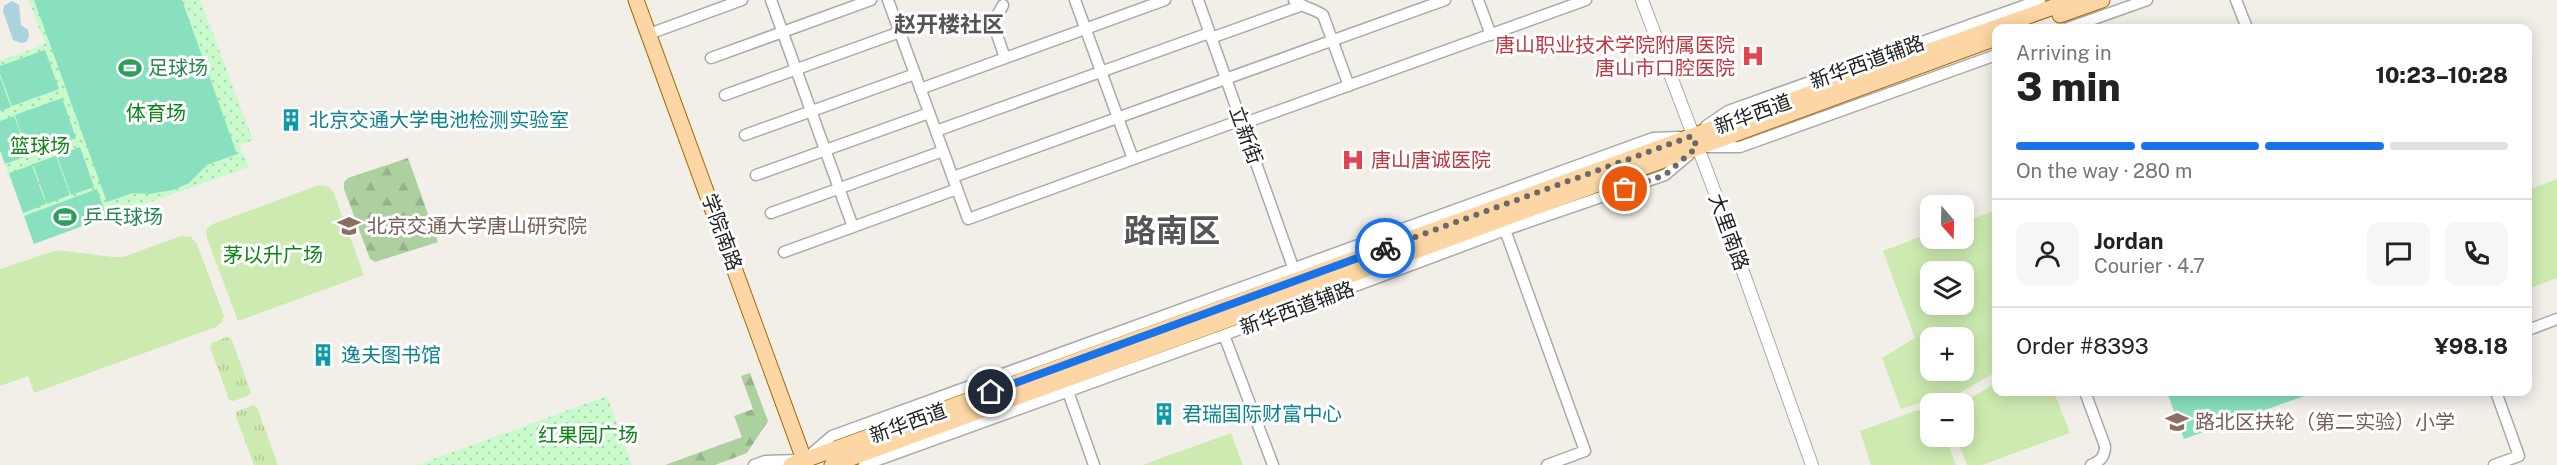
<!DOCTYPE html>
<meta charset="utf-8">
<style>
:root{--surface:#fff;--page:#f6f6f6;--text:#222;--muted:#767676;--line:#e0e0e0;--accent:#1a73e8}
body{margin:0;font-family:"Public Sans","Noto Sans SC",sans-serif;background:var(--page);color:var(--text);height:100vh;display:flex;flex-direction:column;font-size:22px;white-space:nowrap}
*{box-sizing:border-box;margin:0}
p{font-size:20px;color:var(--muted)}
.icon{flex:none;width:33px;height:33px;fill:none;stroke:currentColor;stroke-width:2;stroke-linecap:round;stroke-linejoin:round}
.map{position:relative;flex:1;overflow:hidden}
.drawer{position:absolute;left:1992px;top:24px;width:540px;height:372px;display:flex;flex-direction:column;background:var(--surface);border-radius:12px;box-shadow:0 3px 15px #0003}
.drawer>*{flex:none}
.needle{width:39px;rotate:160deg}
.controls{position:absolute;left:1920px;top:195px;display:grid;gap:12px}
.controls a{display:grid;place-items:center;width:54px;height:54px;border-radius:12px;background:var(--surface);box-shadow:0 3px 15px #0003;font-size:30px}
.pin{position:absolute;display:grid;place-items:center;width:51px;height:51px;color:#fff;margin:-26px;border:3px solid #fff;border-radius:50%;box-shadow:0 2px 6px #0007}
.courier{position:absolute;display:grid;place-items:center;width:60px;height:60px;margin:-30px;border:4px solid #1a73e8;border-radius:50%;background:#fff;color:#222;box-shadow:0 2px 8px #0007}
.headline em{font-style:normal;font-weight:800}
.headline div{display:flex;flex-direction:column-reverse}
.headline{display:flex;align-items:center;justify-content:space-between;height:102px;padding:0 24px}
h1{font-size:39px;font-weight:800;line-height:45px}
.bar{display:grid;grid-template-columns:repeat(4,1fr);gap:9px 6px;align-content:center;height:72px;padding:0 24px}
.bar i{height:8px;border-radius:4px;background:var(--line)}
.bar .on{background:var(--accent)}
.bar p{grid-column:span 4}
.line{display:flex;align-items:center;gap:15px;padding:0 24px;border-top:2px solid var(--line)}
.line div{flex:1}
.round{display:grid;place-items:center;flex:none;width:63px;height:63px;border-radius:12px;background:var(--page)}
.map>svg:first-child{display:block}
</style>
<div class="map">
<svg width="2557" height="465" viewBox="0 0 2557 465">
<defs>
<pattern id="grass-tufts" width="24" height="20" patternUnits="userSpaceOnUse" patternTransform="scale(1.5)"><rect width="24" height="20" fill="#cdebb0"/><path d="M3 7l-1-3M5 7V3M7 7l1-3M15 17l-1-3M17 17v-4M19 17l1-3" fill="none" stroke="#b0c997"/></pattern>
<pattern id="forest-firs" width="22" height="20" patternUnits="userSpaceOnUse" patternTransform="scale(1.5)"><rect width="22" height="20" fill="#add19e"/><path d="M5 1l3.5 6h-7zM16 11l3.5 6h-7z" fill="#95b388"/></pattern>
<pattern id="park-dots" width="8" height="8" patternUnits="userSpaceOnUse" patternTransform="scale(1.5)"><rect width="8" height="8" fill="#c8facc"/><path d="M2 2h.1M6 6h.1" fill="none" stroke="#acd6af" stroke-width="1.8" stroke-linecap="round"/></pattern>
</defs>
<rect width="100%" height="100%" fill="#f2efe9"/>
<!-- grass -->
<path fill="url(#grass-tufts)" d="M 227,337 L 231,338 L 251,392 L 248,396 L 233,401 L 229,400 L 210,347 L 212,343 Z
M 253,405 L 257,407 L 278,465 L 254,465 L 235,414 L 238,411 Z"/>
<!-- forest -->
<path fill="url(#forest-firs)" d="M 408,158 L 438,242 L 375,262 L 370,259 L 344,189 L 344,182 L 348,178 Z
M 750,373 L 768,421 L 747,453 L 715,465 L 665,465 L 742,437 L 734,416 L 753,409 L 741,376 Z"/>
<!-- park -->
<path fill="url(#park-dots)" d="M 29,0 L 200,0 L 253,140 L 239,145 L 249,167 L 107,217 L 97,190 L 24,216 L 0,151 L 0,61 L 45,44 Z
M 607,396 L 632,465 L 417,465 Z"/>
<!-- garden -->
<path fill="#cdebb0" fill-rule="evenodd" d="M 2557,179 L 2557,278 L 2528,289 L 2528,190 Z
M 319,185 L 328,186 L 333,191 L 364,275 L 238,321 L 207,238 L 206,230 L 213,224 Z
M 1996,210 L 1996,372 L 1949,399 L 1923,402 L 1901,409 L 1882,358 L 1915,338 L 1883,251 L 1930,233 L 1930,238 L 1964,238 L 1964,222 ZM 1930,272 L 1964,272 L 1964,304 L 1930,304 ZM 1930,338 L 1964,338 L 1964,370 L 1930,370 Z
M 181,236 L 191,237 L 197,244 L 224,316 L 222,322 L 216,327 L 34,393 L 28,376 L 0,386 L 0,269 L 57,250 L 112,257 L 123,257 Z
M 1996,383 L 1996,392 L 2054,392 L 2070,433 L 1982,465 L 1967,465 L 1956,437 L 1964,436 L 1962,403 Z
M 1930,409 L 1930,436 L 1945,437 L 1956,465 L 1871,465 L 1860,431 L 1915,411 Z
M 1231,433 L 1243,465 L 1142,465 Z"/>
<!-- pitch -->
<path fill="#88e0be" d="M 34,0 L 182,0 L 237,154 L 207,165 L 189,183 L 173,190 L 149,194 L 133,193 L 107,202 Z
M 45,50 L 59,89 L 12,106 L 0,74 L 0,66 Z
M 0,77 L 11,107 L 0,111 Z
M 62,98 L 76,138 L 5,164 L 0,150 L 0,121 L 14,116 L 27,151 L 15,115 Z
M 80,147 L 94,187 L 71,195 L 57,156 Z
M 56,156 L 70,195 L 47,204 L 33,164 Z
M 32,165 L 46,204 L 23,213 L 9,173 Z
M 97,189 L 107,217 L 34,244 L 24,216 Z
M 2167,392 L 2309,392 L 2310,394 L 2184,439 Z"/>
<!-- water -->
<path fill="#aad3df" d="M 12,1 L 19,5 L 21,25 L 28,30 L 29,36 L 26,42 L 21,43 L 13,40 L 3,11 L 4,6 Z"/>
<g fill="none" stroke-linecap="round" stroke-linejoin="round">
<!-- minor casing -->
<g stroke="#a9a9a9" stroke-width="13">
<path id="minor" d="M 771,0 L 853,227 L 957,189
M 888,0 L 968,219 L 1241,120
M 1075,0 L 1133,159
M 1198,0 L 1294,270
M 1294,0 C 1303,8 1313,8 1323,15 L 1349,86
M 1478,0 L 1491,35
M 2236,0 L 2247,28
M 1003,5 L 993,23 L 1005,58
M 2068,28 L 2147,0
M 649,34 L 742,0
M 1211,38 L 1300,6
M 711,58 L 871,0
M 920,89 L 1165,0
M 725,95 L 900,32
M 1242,124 L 1586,0
M 1706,126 L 1728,111 L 2040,0
M 936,131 L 1209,33
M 745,135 L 915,74
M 1707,147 L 1740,147 L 1996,55
M 756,175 L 929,113
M 953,177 L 1445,0
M 771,213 L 943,151
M 1505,230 L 1585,451 L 1547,465
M 784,252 L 853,227
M 2528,330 L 2557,319
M 1224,335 L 1273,465
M 1066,386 L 1094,465
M 2085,392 L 2105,446 C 2105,456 2101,461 2091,465
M 811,454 L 832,436 L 1653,138 L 1679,137
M 754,465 L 765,461 L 798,460
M 864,465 L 1224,335 L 1505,230 L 1665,175 L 1691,153
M 2494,465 L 2519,456 L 2496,392"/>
</g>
<!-- tertiary casing -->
<g stroke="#a9a9a9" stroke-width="14">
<path id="tertiary" d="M 1642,0 L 1711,182 L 1812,465"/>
</g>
<!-- primary casing -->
<g stroke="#a06b00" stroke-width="17">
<path id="primary" d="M 636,0 L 806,465
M 2060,15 L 2102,0
M 791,465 L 1692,136 L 2073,0
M 832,465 L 1996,38"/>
</g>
<!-- minor -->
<use href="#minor" stroke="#fff" stroke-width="10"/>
<!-- tertiary -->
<use href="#tertiary" stroke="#fff" stroke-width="12"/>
<!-- primary -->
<use href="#primary" stroke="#fcd6a4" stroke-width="15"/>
</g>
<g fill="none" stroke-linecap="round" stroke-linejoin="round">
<!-- done -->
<path stroke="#6b6a68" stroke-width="6" stroke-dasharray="0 10.8" d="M 1385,248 L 1692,136 L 1697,147 L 1665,175 L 1625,189"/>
<!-- route -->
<path stroke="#1a73e8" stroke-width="8" d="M 991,392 L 1385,248"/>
</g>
<!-- icons -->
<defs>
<g id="hospital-bare" transform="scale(1.8)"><path d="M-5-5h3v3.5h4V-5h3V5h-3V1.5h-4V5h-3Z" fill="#e0444e" stroke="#fff" stroke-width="2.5" paint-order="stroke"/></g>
<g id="stadium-bare" transform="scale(1.8)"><path d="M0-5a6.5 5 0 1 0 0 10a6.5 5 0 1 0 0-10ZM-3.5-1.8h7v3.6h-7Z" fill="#2e9e5b" stroke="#fff" stroke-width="2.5" paint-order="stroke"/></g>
<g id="building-bare" transform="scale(1.8)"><path d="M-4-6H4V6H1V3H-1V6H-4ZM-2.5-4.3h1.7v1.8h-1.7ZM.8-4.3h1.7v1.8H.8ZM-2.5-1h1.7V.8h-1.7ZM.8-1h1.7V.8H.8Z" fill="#0f9aa8" stroke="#fff" stroke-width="2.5" paint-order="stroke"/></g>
<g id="university-bare" transform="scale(1.8)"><path d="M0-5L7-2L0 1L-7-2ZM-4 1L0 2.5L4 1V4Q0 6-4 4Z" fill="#8d6e63" stroke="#fff" stroke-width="2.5" paint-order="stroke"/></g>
<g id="school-bare" transform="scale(1.8)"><path d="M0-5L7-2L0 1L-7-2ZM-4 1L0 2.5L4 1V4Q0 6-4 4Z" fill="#8d6e63" stroke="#fff" stroke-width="2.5" paint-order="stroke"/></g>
</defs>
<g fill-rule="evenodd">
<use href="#hospital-bare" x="1753" y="56"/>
<use href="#stadium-bare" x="130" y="68"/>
<use href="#building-bare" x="291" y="120"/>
<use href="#hospital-bare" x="1353" y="160"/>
<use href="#stadium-bare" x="65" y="217"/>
<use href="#university-bare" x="349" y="226"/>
<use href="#building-bare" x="323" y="355"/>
<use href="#building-bare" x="1164" y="414"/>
<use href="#school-bare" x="2177" y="422"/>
</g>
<g text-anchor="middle" stroke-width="6" stroke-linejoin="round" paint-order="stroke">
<!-- health labels -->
<g font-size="20" fill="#be3a42" stroke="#fff" text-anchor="end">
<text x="1735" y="52">唐山职业技术学院附属医院<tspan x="1735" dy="23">唐山市口腔医院</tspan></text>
<text x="1371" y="167" text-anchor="start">唐山唐诚医院</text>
</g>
<!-- street labels -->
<g font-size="20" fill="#222" stroke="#fff">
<text transform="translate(1867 62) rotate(-20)" y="7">新华西道辅路</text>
<text transform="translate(1753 114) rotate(-20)" y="7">新华西道</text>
<text transform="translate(1246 135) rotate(70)" y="7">立新街</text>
<text transform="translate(722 232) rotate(70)" y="7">学院南路</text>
<text transform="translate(1729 232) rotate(70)" y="7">大里南路</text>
<text transform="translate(1297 308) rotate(-20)" y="7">新华西道辅路</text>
<text transform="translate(908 423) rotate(-20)" y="7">新华西道</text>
</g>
<!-- leisure labels -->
<g font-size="20" fill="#27864d" stroke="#fff" text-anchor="start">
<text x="148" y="75">足球场</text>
<text x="83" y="224">乒乓球场</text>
</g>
<!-- park labels -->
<g font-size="20" fill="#0c8416" stroke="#fff">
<text x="156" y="120">体育场</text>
<text x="40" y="153">篮球场</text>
<text x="273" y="262">茅以升广场</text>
<text x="588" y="442">红果园广场</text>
</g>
<!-- culture labels -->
<g font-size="20" fill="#0d838f" stroke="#fff" text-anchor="start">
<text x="309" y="127">北京交通大学电池检测实验室</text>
<text x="341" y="362">逸夫图书馆</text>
<text x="1182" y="421">君瑞国际财富中心</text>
</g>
<!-- education labels -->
<g font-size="20" fill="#785e54" stroke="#fff" text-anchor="start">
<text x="367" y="233">北京交通大学唐山研究院</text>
<text x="2195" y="429">路北区扶轮（第二实验）小学</text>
</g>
<!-- quarter labels -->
<g font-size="22" font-weight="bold" fill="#555" stroke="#fff">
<text x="949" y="32">赵开楼社区</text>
</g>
<!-- town labels -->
<g font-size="32" font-weight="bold" fill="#555" stroke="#fff">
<text x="1172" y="242">路南区</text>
</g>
</g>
</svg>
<div class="controls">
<a><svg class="needle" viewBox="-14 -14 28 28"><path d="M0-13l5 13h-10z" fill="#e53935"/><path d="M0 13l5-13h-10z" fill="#767676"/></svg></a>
<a><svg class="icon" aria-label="layers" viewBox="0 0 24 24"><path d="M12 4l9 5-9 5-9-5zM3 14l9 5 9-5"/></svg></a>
<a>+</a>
<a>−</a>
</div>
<div class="pin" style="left:1625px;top:189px;background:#ea580c"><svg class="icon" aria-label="bag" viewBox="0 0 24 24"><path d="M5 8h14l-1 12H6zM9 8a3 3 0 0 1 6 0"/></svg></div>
<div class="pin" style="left:991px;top:392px;background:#1f2937"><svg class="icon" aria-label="home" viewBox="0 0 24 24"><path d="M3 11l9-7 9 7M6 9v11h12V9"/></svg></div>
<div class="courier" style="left:1385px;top:248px"><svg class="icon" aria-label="bike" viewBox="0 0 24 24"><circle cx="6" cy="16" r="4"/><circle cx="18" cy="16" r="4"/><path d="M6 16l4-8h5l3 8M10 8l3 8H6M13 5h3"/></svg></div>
<section class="drawer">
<div class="headline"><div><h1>3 min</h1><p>Arriving in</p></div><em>10:23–10:28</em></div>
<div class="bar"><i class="on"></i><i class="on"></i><i class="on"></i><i></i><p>On the way · 280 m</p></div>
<div class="line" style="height:108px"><a class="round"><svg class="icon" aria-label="person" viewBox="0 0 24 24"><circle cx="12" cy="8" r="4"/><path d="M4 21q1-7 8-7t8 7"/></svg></a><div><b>Jordan</b><p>Courier · 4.7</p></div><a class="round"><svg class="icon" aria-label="chat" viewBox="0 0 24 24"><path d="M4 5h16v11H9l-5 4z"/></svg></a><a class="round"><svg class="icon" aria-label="phone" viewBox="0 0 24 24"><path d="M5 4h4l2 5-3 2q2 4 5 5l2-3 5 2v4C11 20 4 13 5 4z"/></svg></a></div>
<div class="line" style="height:78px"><div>Order #8393</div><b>¥98.18</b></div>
</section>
</div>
